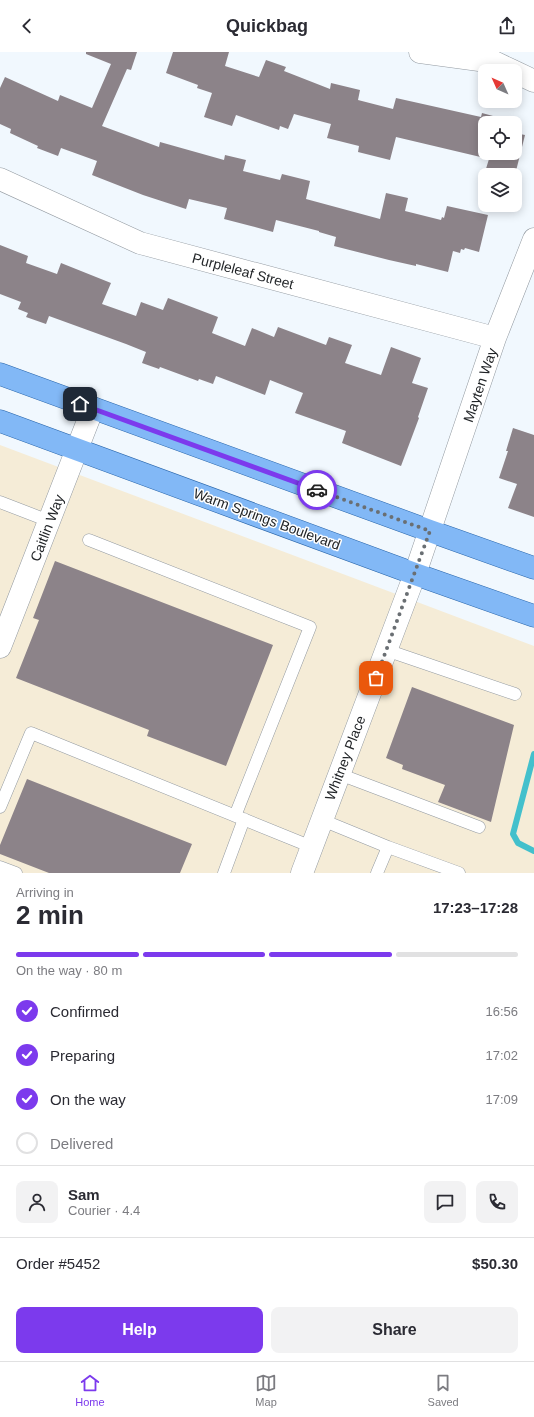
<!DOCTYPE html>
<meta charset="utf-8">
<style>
:root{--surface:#fff;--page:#f2f2f3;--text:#2b2b33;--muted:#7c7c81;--line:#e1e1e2;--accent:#7c3aed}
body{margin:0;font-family:Arial,sans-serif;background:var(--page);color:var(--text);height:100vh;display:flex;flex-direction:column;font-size:15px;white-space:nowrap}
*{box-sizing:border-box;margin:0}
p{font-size:13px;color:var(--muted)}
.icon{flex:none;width:22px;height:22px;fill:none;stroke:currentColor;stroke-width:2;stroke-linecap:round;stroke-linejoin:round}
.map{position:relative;height:821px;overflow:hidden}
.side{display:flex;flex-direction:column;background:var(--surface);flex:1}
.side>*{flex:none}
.needle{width:26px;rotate:315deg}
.controls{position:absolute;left:478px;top:12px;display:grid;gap:8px}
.controls a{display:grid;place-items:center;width:44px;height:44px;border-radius:8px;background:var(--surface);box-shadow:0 2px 10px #0003;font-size:20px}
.pin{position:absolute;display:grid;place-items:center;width:34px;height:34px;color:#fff;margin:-17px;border-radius:8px;box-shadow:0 2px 6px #0006}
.courier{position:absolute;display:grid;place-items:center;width:40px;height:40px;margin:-20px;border:3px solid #7c3aed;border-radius:50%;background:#fff;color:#222;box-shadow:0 1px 5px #0007}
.headline em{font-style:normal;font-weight:800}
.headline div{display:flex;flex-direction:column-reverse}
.headline{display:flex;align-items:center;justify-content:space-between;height:68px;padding:0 16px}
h1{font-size:26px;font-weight:800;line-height:30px}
.bar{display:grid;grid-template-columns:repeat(4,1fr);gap:6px 4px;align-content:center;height:48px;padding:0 16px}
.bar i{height:5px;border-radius:3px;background:var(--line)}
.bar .active{background:var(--accent)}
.bar p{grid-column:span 4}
.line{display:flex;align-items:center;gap:10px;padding:0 16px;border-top:1px solid var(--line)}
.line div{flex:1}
.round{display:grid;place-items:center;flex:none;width:42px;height:42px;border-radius:8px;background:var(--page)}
ol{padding:0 16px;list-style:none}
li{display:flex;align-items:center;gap:12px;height:44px}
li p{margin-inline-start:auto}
li .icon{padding:4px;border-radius:50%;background:var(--accent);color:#fff;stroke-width:4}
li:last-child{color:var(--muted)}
li i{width:22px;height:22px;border:2px solid var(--line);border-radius:50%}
.button{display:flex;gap:8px;margin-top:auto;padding:8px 16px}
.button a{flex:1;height:46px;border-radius:8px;background:var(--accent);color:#fff;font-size:16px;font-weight:800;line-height:46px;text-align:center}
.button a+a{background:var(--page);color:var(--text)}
header{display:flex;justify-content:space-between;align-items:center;height:52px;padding:0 16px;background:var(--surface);font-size:18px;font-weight:800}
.tabs{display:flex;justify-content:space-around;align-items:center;height:56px;border-top:1px solid var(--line);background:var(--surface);font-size:11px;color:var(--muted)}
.tabs a{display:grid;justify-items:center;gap:2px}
.tabs .active{color:var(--accent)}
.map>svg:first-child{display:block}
</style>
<header><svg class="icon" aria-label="back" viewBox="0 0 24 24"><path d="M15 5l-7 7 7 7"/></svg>Quickbag<svg class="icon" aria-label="share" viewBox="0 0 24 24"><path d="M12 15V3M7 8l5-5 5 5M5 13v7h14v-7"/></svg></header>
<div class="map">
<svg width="534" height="821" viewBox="0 0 534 821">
<rect width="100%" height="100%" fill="#f1f8fe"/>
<!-- industrial -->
<path fill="#f5ecd7" d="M 0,393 L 534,594 L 534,821 L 0,821 Z"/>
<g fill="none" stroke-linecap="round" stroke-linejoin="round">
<!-- stream -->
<path stroke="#43c0cc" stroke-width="6" d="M 534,702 L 513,782 L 518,791 L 534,799"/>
</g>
<!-- building -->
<path fill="#8c8389" d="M 86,0 L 137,0 L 131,18 L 127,17 L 102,74 L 159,95 L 160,90 L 224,108 L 225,103 L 246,108 L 243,119 L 280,128 L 282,122 L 310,129 L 306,147 L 380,167 L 386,141 L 408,146 L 405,159 L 441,168 L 442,165 L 444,166 L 447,154 L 488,163 L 479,200 L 465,196 L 464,198 L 461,197 L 460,201 L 453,199 L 448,220 L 416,212 L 416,214 L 389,208 L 334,194 L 336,185 L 319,180 L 319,179 L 276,168 L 273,180 L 251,174 L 224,167 L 227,156 L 189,147 L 186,157 L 143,143 L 92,123 L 97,109 L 61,96 L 58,104 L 37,96 L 38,94 L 10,81 L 11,77 L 0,72 L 0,36 L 5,25 L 58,49 L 60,43 L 92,56 L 111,12 L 86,2 Z
M 173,0 L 229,0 L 225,14 L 259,25 L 266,8 L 286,15 L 284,19 L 330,37 L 331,31 L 360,38 L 358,48 L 393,57 L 396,46 L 481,65 L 482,61 L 504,67 L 503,71 L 485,71 L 485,101 L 515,101 L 515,81 L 525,83 L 515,123 L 496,123 L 485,120 L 489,107 L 396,85 L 390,108 L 358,100 L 359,94 L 327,86 L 331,72 L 294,62 L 288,77 L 280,74 L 279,78 L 236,63 L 232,74 L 204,65 L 212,41 L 197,36 L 198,33 L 166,21 Z
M 0,193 L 28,204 L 26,211 L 57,222 L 61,211 L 111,231 L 102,252 L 136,264 L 141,250 L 163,258 L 168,246 L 218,265 L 212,281 L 245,294 L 252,276 L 274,285 L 278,275 L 326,293 L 329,285 L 352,293 L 345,311 L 381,323 L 391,295 L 421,306 L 412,331 L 428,336 L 418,365 L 419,366 L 401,414 L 342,391 L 346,379 L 295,361 L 303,341 L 270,328 L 265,343 L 216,324 L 213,332 L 199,327 L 198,329 L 160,315 L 159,317 L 142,311 L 146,300 L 126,292 L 49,264 L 46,272 L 26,265 L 28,261 L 18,257 L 21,250 L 0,242 Z
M 513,376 L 534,383 L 534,465 L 508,456 L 517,432 L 499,426 L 508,399 L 506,399 Z
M 55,509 L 273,593 L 226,714 L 147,684 L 149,678 L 16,626 L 39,568 L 33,566 Z
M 412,635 L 514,673 L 491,770 L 438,750 L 445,733 L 402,717 L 403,713 L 386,706 Z
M 27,727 L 192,792 L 180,821 L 49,821 L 0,802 L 0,793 Z"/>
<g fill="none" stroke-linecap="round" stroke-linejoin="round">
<!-- lane casing -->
<g stroke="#939aa1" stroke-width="13">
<path id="lane" d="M 0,450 L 49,469
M 89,488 L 310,575 L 235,764
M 386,598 L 515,642
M 339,722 L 479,775
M 0,755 L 31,681 L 312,795
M 322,768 L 388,795
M 0,815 L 16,821
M 224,821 L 244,767
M 377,821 L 388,795 L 459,821"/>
</g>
<!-- street casing -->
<g stroke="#939aa1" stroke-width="23">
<path id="street" d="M 420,0 L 494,10 L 513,19
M 515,20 L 534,29
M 0,127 L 140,191 L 495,286
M 0,595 L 93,356
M 302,821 L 415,522 L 495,286 L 534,187"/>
</g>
<!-- primary casing -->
<g stroke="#2a66aa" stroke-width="23">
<path id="primary" d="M 0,322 L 430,479 L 534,516
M 0,369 L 415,522 L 534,564"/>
</g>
<!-- lane -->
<use href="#lane" stroke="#fff" stroke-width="12"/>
<!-- street -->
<use href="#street" stroke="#fff" stroke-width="22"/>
<!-- primary -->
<use href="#primary" stroke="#82b8f6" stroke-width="22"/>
</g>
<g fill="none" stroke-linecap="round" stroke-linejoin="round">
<!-- done -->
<path stroke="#6a6f73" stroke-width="4" stroke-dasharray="0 7.2" d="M 317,438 L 430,479 L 376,626"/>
<!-- route -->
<path stroke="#7c3aed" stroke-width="5" d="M 80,352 L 317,438"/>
</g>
<g text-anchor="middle" stroke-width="3" stroke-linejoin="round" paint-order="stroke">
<!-- street labels -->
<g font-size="14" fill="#222528" stroke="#fff">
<text transform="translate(243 219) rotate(15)" y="5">Purpleleaf Street</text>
<text transform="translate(480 333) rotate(-71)" y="5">Mayten Way</text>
<text transform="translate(267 467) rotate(20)" y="5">Warm Springs Boulevard</text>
<text transform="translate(47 476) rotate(-69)" y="5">Caitlin Way</text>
<text transform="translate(345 706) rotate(-69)" y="5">Whitney Place</text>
</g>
</g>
</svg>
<div class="controls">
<a><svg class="needle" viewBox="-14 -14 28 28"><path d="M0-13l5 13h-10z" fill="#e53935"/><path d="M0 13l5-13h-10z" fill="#7c7c81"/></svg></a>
<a><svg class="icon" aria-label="locate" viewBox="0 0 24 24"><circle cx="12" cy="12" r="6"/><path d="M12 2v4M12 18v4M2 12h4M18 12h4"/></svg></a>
<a><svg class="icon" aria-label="layers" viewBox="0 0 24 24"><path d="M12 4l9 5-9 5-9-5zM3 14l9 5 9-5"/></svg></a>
</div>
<div class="pin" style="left:376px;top:626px;background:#ea580c"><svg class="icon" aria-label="bag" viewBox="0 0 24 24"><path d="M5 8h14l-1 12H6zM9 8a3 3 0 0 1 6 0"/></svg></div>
<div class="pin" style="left:80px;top:352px;background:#1f2937"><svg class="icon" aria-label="home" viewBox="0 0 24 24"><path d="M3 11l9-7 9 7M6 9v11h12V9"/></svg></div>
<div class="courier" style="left:317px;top:438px"><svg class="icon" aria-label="car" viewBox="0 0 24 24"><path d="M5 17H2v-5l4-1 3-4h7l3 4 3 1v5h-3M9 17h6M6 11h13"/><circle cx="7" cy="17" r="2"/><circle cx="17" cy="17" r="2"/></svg></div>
</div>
<section class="side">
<div class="headline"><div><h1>2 min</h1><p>Arriving in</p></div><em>17:23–17:28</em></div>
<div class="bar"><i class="active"></i><i class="active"></i><i class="active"></i><i></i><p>On the way · 80 m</p></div>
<ol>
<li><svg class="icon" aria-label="check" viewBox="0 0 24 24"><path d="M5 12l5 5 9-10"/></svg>Confirmed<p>16:56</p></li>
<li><svg class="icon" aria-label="check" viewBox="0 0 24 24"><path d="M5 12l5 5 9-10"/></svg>Preparing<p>17:02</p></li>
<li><svg class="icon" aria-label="check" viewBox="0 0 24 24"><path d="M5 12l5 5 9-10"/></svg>On the way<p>17:09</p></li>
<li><i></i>Delivered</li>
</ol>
<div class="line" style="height:72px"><a class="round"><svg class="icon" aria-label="person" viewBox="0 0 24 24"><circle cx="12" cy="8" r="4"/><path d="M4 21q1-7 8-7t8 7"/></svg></a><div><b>Sam</b><p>Courier · 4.4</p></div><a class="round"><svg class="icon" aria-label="chat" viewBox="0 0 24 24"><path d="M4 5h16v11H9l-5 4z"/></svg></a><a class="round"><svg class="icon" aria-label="phone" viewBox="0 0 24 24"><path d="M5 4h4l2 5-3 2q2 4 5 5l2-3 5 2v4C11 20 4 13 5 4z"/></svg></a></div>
<div class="line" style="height:52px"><div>Order #5452</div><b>$50.30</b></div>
<div class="button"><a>Help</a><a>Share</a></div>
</section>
<nav class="tabs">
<a class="active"><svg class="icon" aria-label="home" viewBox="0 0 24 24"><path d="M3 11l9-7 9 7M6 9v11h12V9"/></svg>Home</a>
<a><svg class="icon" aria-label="map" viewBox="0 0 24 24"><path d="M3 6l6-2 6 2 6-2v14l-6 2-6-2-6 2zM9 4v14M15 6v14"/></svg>Map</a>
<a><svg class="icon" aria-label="saved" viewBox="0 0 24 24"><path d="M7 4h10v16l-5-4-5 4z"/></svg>Saved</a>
</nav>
